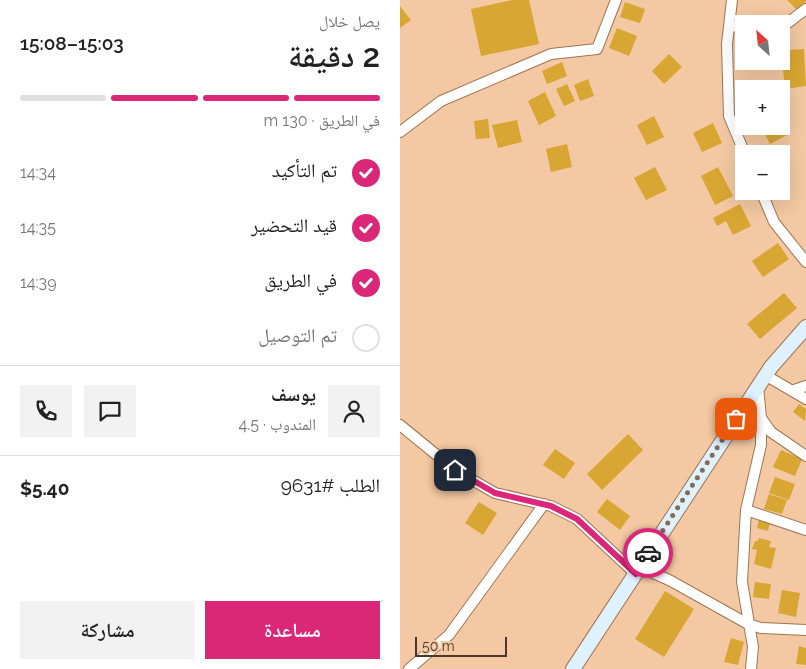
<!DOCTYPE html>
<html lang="ar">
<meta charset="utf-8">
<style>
:root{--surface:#fff;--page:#f2f2f2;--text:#222;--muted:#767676;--line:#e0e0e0;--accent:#db2777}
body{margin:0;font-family:Raleway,"Noto Naskh Arabic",sans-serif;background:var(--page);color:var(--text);direction:rtl;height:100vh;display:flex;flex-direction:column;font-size:19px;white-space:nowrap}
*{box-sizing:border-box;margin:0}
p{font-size:16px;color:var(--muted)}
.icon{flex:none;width:28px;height:28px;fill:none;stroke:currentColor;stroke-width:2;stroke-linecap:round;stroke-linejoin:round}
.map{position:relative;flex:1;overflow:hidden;direction:ltr}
.side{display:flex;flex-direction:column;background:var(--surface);width:400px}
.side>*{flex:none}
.needle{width:32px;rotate:333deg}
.buttons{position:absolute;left:335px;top:15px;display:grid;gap:10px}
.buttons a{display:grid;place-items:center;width:55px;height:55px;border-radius:0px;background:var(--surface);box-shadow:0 5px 20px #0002;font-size:25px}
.scale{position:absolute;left:15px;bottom:12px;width:92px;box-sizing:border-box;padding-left:5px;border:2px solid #4a392a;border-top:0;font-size:14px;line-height:18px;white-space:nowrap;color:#4a392a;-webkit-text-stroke:4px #f3c8a2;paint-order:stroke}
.pin{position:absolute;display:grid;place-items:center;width:42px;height:42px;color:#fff;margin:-21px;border-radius:10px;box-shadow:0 2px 8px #0006}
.courier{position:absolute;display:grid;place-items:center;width:50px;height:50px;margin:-25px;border:4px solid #db2777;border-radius:50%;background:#fff;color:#222;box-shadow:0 1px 6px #0007}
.head em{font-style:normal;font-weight:600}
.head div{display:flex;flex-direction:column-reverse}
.head{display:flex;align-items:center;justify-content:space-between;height:85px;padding:0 20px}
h1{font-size:32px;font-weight:600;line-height:38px}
.bar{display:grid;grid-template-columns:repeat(4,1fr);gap:8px 5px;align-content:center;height:60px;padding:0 20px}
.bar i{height:6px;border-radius:4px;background:var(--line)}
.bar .active{background:var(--accent)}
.bar p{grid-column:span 4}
.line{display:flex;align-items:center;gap:12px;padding:0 20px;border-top:1px solid var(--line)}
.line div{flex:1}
.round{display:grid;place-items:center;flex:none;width:52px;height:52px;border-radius:0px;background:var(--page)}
ol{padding:0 20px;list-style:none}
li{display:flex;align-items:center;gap:15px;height:55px}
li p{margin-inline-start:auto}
li .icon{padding:5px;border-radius:50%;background:var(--accent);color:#fff;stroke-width:4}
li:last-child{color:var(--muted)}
li i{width:28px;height:28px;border:2px solid var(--line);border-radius:50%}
.action{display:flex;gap:10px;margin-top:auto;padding:10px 20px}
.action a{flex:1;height:58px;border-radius:0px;background:var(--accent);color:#fff;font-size:20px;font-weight:600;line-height:58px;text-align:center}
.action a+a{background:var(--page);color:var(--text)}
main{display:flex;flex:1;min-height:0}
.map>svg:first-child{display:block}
</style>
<main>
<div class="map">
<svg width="406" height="669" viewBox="0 0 406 669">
<rect width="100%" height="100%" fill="#f3c8a2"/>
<!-- building -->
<path fill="#d8a632" d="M 112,0 L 129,0 L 139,44 L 81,56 L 71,9 Z
M 387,0 L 406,0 L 406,1 L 397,10 Z
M 225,2 L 245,9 L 240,23 L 220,17 Z
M 0,6 L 11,20 L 0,28 Z
M 217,28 L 237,36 L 229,56 L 209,48 Z
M 342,46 L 344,61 L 361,61 L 360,70 L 341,69 Z
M 404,49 L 406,86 L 385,89 L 382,59 L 389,58 L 388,50 Z
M 269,54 L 282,67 L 264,84 L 252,71 Z
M 162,62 L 167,76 L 147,84 L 142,71 Z
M 188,79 L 194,96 L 180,101 L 174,85 Z
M 167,84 L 175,101 L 164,106 L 156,89 Z
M 145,92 L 156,116 L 139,125 L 128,101 Z
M 254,116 L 264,137 L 247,145 L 237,125 Z
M 88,119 L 90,138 L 76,139 L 74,121 Z
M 381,119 L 389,134 L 370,144 L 361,126 L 381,126 Z
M 117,120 L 122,142 L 98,148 L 92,125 Z
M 313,123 L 322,143 L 302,152 L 293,133 Z
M 167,144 L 172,167 L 151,172 L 146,149 Z
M 255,167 L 267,190 L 246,200 L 234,178 Z
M 318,167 L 333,196 L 315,205 L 301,176 Z
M 340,204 L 351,226 L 333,235 L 326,221 L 317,226 L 313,218 Z
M 378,243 L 389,259 L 363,277 L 352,261 Z
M 384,293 L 397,308 L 360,339 L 347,324 Z
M 399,404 L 406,409 L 405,421 L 393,412 Z
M 228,434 L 243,450 L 202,490 L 187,474 Z
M 155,449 L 175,463 L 164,479 L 143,465 Z
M 381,450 L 402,459 L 395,476 L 373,467 Z
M 375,477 L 395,484 L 389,500 L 369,493 Z
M 369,494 L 387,500 L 382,514 L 364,509 Z
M 207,499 L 230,516 L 220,530 L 197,512 Z
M 79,502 L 97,513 L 83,535 L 65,523 Z
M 359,519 L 370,522 L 368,531 L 357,528 Z
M 359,538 L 371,541 L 369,547 L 376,548 L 371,569 L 354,564 L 357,550 L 352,549 L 355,541 L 358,541 Z
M 355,582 L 371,584 L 369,599 L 353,597 Z
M 382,590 L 400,593 L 396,617 L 378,613 Z
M 265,591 L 294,609 L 264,657 L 235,639 Z
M 331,638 L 344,642 L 338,665 L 324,662 Z
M 399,646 L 406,648 L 406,665 L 396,664 Z"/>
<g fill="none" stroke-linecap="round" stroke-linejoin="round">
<!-- street casing -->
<g stroke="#9d7652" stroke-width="12">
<path id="street" d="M 332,0 L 327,44 L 329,116 L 345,154
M 329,26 L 344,27
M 381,28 L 406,9
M 0,132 L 41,101 L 151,54 L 197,49 L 216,0
M 361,191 L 374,222 L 406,262
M 365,375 L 406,399
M 394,390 L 406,386
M 361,418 L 371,432 L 406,456
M 0,425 L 55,470 L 95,493 L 151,506 L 177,519 L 236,574
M 346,510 L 406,530
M 240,567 L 271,581 L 348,624 L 361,628 L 406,630
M 9,669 L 49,635 L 144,504
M 351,669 L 353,647 L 342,582 L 346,510 L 361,445 L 361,418 L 358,387"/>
</g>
<!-- secondary casing -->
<g stroke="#9d7652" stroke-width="16">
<path id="secondary" d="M 173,669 L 371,367 L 406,327"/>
</g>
<!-- street -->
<use href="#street" stroke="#fff" stroke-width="10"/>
<!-- secondary -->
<use href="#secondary" stroke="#dff0fe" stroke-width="14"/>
</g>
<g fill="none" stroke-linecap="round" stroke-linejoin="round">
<!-- done -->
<path stroke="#856b54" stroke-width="5" stroke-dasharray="0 9" d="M 248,553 L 336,419"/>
<!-- route -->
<path stroke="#db2777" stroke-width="6" d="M 55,470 L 95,493 L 151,506 L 177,519 L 236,574 L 248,553"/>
</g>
</svg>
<div class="buttons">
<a><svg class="needle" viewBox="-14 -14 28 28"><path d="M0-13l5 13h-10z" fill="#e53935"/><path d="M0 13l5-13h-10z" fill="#767676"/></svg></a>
<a>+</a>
<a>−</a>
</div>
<div class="scale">50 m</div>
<div class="pin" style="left:336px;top:419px;background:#ea580c"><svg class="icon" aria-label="bag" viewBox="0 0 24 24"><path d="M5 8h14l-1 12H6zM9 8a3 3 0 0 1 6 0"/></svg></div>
<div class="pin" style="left:55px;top:470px;background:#1f2937"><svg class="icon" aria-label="home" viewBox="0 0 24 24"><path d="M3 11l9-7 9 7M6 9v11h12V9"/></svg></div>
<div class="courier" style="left:248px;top:553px"><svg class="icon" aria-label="car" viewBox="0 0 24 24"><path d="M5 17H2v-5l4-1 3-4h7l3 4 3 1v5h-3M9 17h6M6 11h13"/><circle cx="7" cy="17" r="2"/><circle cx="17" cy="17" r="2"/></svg></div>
</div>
<section class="side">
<div class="head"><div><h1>2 دقيقة</h1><p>يصل خلال</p></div><em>15:03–15:08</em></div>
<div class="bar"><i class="active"></i><i class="active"></i><i class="active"></i><i></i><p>في الطريق · 130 m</p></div>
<ol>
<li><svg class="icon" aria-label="check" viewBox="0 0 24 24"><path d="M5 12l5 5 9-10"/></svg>تم التأكيد<p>14:34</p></li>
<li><svg class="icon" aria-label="check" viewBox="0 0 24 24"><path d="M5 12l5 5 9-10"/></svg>قيد التحضير<p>14:35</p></li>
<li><svg class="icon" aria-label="check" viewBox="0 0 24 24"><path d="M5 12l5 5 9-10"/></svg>في الطريق<p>14:39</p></li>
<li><i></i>تم التوصيل</li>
</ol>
<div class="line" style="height:90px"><a class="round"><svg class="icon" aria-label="person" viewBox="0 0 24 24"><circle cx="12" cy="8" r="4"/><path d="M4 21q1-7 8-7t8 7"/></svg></a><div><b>يوسف</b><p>المندوب · 4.5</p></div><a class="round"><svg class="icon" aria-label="chat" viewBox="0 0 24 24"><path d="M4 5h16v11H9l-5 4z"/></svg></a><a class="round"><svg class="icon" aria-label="phone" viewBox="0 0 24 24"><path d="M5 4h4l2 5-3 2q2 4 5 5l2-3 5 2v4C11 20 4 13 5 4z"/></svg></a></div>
<div class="line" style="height:65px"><div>الطلب #9631</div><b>$5.40</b></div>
<div class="action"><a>مساعدة</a><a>مشاركة</a></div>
</section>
</main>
